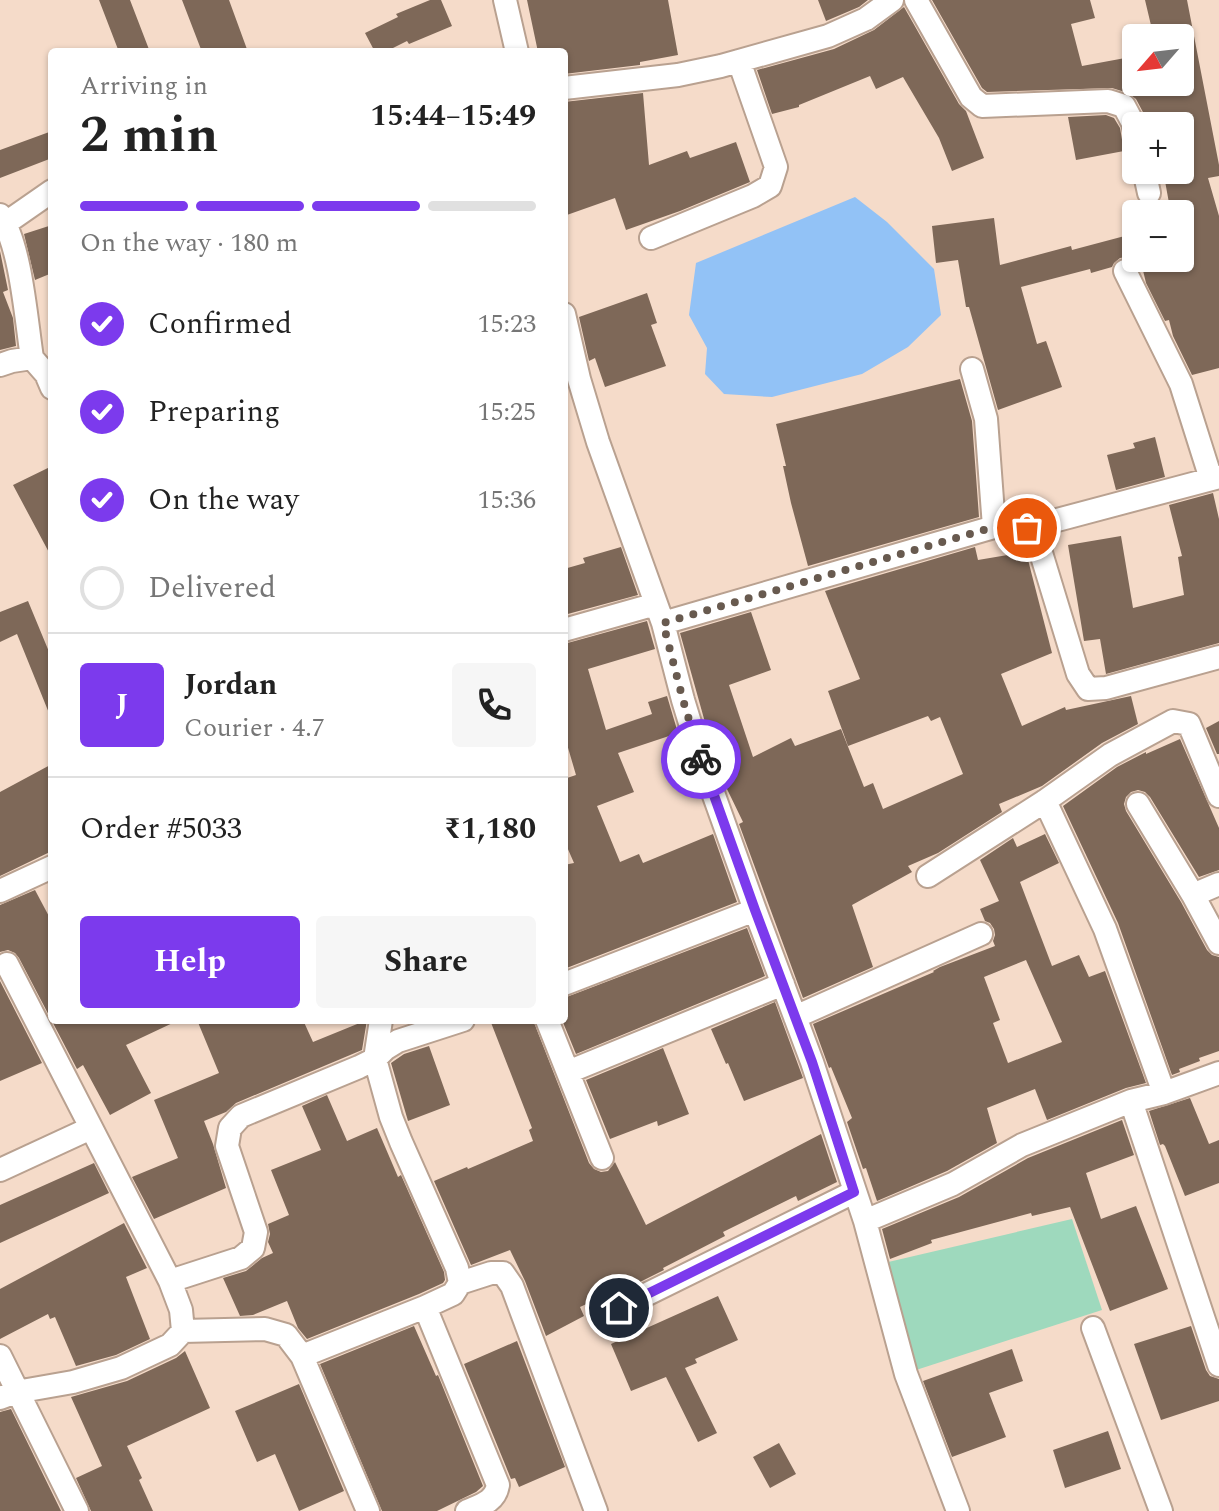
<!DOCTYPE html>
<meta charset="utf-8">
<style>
:root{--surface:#fff;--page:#f6f6f6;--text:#222;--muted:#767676;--line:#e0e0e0;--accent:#7c3aed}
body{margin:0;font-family:Spectral,serif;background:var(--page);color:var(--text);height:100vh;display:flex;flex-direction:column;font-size:30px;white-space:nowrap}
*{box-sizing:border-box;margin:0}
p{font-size:26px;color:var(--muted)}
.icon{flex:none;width:44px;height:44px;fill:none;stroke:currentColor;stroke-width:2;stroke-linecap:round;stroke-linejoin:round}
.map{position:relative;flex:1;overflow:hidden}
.panel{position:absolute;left:48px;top:48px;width:520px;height:976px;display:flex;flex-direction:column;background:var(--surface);border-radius:8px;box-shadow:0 2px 6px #0004}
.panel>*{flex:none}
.needle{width:52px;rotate:242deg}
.tools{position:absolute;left:1122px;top:24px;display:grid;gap:16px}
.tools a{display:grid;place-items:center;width:72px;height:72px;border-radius:8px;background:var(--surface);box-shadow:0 2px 6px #0004;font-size:40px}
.pin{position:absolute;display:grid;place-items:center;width:68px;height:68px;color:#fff;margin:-34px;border:4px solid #fff;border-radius:50%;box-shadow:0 2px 8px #0007}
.courier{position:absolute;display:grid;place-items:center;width:80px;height:80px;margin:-40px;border:6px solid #7c3aed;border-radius:50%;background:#fff;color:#222;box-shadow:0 2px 10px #0007}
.headline em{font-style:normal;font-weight:700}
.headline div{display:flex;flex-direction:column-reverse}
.headline{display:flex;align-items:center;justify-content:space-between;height:136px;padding:0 32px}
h1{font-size:52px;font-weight:700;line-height:60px}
.bar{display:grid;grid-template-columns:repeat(4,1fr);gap:12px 8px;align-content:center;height:96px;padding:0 32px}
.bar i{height:10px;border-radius:6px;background:var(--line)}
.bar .active{background:var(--accent)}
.bar p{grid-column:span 4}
.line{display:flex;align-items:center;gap:20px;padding:0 32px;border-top:2px solid var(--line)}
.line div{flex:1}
.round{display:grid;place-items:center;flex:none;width:84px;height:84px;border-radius:8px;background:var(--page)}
ol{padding:0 32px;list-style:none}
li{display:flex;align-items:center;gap:24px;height:88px}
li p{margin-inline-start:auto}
li .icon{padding:8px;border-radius:50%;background:var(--accent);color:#fff;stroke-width:4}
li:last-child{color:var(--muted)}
li i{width:44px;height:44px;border:4px solid var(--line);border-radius:50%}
.action{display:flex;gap:16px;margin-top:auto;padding:16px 32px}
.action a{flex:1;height:92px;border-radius:8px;background:var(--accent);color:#fff;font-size:32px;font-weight:700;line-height:92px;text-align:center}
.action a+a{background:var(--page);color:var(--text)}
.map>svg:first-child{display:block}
</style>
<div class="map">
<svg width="1219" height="1511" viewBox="0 0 1219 1511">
<rect width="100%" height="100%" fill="#f5dbc9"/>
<!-- green -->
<path fill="#9ed9bd" d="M 1072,1219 L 1102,1310 L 913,1371 L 884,1263 Z"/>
<!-- water -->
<path fill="#92c2f6" d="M 855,197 L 887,222 L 934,269 L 941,315 L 908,347 L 862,374 L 772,397 L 724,394 L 705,374 L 707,348 L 689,315 L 696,263 Z"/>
<!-- building -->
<path fill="#7e6858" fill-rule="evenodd" d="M 99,0 L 130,0 L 150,52 L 119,52 Z
M 182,0 L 229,0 L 248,52 L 202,52 Z
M 430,0 L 441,0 L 452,26 L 409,44 L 407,41 L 385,52 L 375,52 L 365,33 L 398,17 L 396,14 Z
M 527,0 L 668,0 L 678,55 L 640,62 L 640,65 L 564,74 L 564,52 L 538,52 Z
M 818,0 L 868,0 L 859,7 L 826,21 Z
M 932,0 L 1090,0 L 1095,18 L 1071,24 L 1082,66 L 1136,56 L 1136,82 L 1180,82 L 1180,38 L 1154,38 L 1145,0 L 1187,0 L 1219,165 L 1219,176 L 1208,178 L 1219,216 L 1219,368 L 1192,375 L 1173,336 L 1169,320 L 1165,321 L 1146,283 L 1140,258 L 1180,258 L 1180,214 L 1171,214 L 1163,170 L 1180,170 L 1180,126 L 1148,126 L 1145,116 L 1136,99 L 1128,93 L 1112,88 L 987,92 L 982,88 Z
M 904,7 L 959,104 L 966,111 L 984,158 L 952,171 L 939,138 L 903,77 L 876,89 L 870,76 L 799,105 L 799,107 L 772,114 L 757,70 L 834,49 L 874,30 Z
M 643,93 L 649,165 L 687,151 L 690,158 L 736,142 L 750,182 L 680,211 L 626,230 L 615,198 L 564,216 L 564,102 Z
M 1106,115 L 1114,118 L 1120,128 L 1124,151 L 1076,160 L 1068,117 Z
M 52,131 L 52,158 L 0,178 L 0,150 Z
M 994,218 L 1000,265 L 1071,246 L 1072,250 L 1136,233 L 1136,261 L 1127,257 L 1120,258 L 1114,263 L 1112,267 L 1091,273 L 1090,269 L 1021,287 L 1037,344 L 1046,341 L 1062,387 L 998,410 L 969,307 L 966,307 L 958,260 L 936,263 L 932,226 Z
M 52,225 L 52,273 L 35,280 L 24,234 Z
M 0,251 L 8,290 L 3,292 L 13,318 L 16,346 L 0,350 Z
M 647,293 L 657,323 L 651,325 L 666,366 L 605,387 L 595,358 L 589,361 L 579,317 Z
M 960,379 L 972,421 L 979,517 L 808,566 L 791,503 L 783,466 L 786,466 L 776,424 Z
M 1155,437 L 1165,477 L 1116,490 L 1107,455 L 1135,448 L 1133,443 Z
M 52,466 L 52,558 L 13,485 Z
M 1213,493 L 1219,519 L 1219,643 L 1106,674 L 1100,639 L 1084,641 L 1068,545 L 1121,536 L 1133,608 L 1184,595 L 1178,557 L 1182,556 L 1169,505 Z
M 621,547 L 638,595 L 564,615 L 564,569 L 585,563 L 583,558 Z
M 975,547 L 978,560 L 1026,552 L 1052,653 L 1001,674 L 1022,726 L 1065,707 L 1066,710 L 1131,696 L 1138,724 L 1102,743 L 1042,786 L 999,804 L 1002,812 L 938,853 L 908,866 L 912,872 L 852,905 L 873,967 L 803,998 L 739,824 L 743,822 L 727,789 L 715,758 L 680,633 L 751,612 L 771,670 L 729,685 L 753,757 L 791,738 L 795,746 L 841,729 L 864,787 L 873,783 L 883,809 L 963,774 L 940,717 L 931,721 L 928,716 L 848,746 L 828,691 L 860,679 L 825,591 Z
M 28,601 L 52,659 L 51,718 L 17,634 L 0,642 L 0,612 Z
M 647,621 L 655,649 L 588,669 L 606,730 L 652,714 L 648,702 L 667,696 L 678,733 L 618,753 L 634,792 L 597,806 L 620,862 L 639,854 L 643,863 L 713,834 L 737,902 L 564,969 L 564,865 L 574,863 L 564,840 L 564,779 L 576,775 L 564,734 L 564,644 Z
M 1219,721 L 1219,754 L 1217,754 L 1206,728 Z
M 1180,739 L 1219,828 L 1219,870 L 1199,877 L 1150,797 L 1145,792 L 1138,790 L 1131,792 L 1126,797 L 1124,804 L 1126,811 L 1181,902 L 1207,950 L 1212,955 L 1219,957 L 1219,1051 L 1199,1058 L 1200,1061 L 1179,1069 L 1180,1072 L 1172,1075 L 1118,923 L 1063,806 L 1117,767 L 1146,752 L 1146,754 Z
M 52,764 L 52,851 L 0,876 L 0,792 Z
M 1045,834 L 1059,863 L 1020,882 L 1052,966 L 1079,955 L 1089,977 L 1105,971 L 1146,1083 L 1126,1088 L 1047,1120 L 1035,1089 L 987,1108 L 997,1143 L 947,1171 L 877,1201 L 866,1168 L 863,1169 L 847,1122 L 852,1118 L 831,1067 L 829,1068 L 813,1024 L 934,972 L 933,971 L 940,967 L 995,946 L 993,941 L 995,935 L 994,929 L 990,923 L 985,921 L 980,909 L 999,901 L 980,860 L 1013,838 L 1017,847 ZM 1026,960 L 1062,1042 L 1008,1063 L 993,1023 L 1000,1020 L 984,977 Z
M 35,890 L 52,922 L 52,1020 L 179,1020 L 126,1045 L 151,1093 L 110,1115 L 83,1065 L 77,1069 L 19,958 L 15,953 L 8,950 L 0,952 L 0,905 Z
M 747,928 L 765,976 L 576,1054 L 562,1020 L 564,1020 L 564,998 Z
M 0,981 L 42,1063 L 0,1081 Z
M 775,1002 L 803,1078 L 744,1101 L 728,1063 L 726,1064 L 711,1029 Z
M 197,1020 L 303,1020 L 313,1042 L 367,1020 L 362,1050 L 236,1103 L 226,1112 L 204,1121 L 213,1144 L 226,1188 L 154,1219 L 132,1177 L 178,1158 L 154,1100 L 219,1073 Z
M 490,1020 L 533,1020 L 589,1163 L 594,1169 L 601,1172 L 608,1171 L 615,1162 L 646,1225 L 821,1134 L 837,1182 L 798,1201 L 796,1196 L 723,1232 L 725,1236 L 663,1268 L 664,1270 L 622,1291 L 621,1288 L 580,1307 L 584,1316 L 546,1336 L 525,1281 L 510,1250 L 471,1265 L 434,1181 L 467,1167 L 468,1169 L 533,1141 L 529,1130 L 532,1128 Z
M 429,1046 L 450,1105 L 408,1121 L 391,1063 L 404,1054 Z
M 663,1048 L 689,1114 L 658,1126 L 657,1121 L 610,1139 L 586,1080 Z
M 327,1095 L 347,1141 L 377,1128 L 398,1177 L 401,1175 L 444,1272 L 445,1280 L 443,1283 L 419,1294 L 307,1339 L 298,1328 L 287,1301 L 253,1315 L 240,1316 L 223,1278 L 246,1271 L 262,1258 L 273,1253 L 268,1242 L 270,1234 L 268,1224 L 289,1215 L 271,1170 L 321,1150 L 302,1106 Z
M 1190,1098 L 1209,1144 L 1219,1140 L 1219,1183 L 1185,1196 L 1165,1146 L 1163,1144 L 1160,1145 L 1149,1111 Z
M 1122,1120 L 1134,1155 L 1086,1173 L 1101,1219 L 1136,1206 L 1168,1289 L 1110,1311 L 1070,1207 L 1032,1216 L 1031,1213 L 931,1240 L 932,1243 L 890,1259 L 882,1229 L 959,1197 L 1028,1158 Z
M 94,1163 L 109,1193 L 0,1243 L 0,1205 Z
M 124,1223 L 147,1268 L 126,1277 L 150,1339 L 116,1355 L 76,1366 L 55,1317 L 50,1319 L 48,1314 L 0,1339 L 0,1289 Z
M 718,1296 L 738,1340 L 695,1359 L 697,1363 L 685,1368 L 717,1433 L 698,1442 L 666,1377 L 631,1391 L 611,1344 Z
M 414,1326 L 436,1376 L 438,1375 L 483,1486 L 476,1492 L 437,1511 L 382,1511 L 320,1364 Z
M 1191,1326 L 1206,1370 L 1210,1376 L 1219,1379 L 1219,1401 L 1161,1420 L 1134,1344 Z
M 517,1341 L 565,1467 L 519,1487 L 515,1478 L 511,1479 L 464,1364 Z
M 1012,1349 L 1023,1381 L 989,1393 L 1006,1437 L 952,1457 L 923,1381 Z
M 185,1351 L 210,1408 L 127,1446 L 142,1478 L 139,1480 L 153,1511 L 91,1511 L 76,1478 L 102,1466 L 71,1397 L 127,1381 L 176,1358 Z
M 299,1384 L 344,1491 L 299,1511 L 275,1454 L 257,1462 L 235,1411 Z
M 11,1409 L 61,1511 L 0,1511 L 0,1412 Z
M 1108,1431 L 1121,1469 L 1065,1488 L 1053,1450 Z
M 779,1443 L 796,1474 L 770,1488 L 753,1457 Z"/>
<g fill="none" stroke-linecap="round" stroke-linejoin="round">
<!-- minor casing -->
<g stroke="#b9a190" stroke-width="26">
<path id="minor" d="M 505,0 L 517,52
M 916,0 L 971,97 L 982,106 L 1108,101 L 1124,106 L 1133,123 L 1136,135
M 564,88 L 678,75 L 721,66 L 828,36 L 866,19 L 892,0
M 1144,170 L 1149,193
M 0,215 C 21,246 26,319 32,358
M 6,223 L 52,191
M 651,238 L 753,196 L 770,186 L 776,167 L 739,61
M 1125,271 L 1181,384 L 1211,479
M 564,314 L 579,379 L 598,442 L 663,623 L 683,700 L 702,762 L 755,910 L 812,1062 L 865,1221 L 906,1374 L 958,1511
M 0,365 L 12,361 L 32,358 L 46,374 L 52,388
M 972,369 L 986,419 L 994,527
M 1027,528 L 1219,477
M 663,623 L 994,527 L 1012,526 L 1027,528 L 1038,543 L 1078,674 L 1088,689 L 1106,688 L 1219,657
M 564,630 L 656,604
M 1045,801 L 1105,929 L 1164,1093
M 1138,804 L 1193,895 L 1219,943
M 928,876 L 1045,801 L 1110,755 L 1173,721 L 1189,724 L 1219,796
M 0,891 L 52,867
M 1193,895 L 1219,884
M 564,984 L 755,910
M 795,1017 L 981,934
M 547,1020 L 602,1158
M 568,1072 L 783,984
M 1131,1101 L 1219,1365
M 0,1170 L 91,1128
M 865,1221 L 953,1184 L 1022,1145 L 1131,1101 L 1164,1093 L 1219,1073
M 170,1281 L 241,1258 L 253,1248 L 256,1232 L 227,1146 L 230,1128 L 241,1116 L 359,1067 L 375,1059 L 385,1049 L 398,1041 L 463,1020
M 460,1283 L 491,1273 L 503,1273 L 512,1286 L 596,1511
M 425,1307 L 498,1485 C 495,1502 481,1505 467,1511
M 619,1308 L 854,1192
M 1093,1328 L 1161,1511
M 183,1331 L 265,1329 L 286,1335 L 302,1356 L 368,1511
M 0,1356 L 77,1511
M 302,1356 L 425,1307 L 453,1294 L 460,1283 L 457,1268 L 401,1142 L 391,1117 L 375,1059 L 381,1020
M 0,1398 L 16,1392 L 73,1382 L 121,1368 L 170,1345 L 183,1331 L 181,1310 L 170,1281 L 7,964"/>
</g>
<!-- minor -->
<use href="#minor" stroke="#fff" stroke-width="22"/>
</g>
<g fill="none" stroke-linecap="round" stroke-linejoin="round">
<!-- done -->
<path stroke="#685a4f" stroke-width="8" stroke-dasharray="0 14.4" d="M 701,759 L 683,700 L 663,623 L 994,527 L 1012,526 L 1027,528"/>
<!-- route -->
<path stroke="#7c3aed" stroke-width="10" d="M 619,1308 L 854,1192 L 812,1062 L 755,910 L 701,759"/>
</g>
</svg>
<div class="tools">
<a><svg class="needle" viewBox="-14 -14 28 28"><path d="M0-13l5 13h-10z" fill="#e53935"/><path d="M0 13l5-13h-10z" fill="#767676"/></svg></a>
<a>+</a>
<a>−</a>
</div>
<div class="pin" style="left:1027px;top:528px;background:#ea580c"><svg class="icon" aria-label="bag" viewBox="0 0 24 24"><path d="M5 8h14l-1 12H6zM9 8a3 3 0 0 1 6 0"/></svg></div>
<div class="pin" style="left:619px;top:1308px;background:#1f2937"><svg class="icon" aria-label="home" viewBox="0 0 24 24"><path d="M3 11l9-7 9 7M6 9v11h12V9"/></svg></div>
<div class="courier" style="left:701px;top:759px"><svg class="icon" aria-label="bike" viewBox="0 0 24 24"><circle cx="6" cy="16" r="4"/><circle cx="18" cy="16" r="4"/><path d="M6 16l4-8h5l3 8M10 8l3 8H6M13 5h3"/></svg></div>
<section class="panel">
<div class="headline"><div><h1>2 min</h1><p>Arriving in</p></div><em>15:44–15:49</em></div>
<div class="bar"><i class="active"></i><i class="active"></i><i class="active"></i><i></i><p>On the way · 180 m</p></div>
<ol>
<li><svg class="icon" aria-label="check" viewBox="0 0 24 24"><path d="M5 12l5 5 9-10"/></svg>Confirmed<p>15:23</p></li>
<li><svg class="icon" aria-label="check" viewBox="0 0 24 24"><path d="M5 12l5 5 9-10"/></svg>Preparing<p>15:25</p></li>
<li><svg class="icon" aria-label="check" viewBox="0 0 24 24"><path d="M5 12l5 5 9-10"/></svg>On the way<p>15:36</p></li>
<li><i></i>Delivered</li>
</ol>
<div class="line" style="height:144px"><b class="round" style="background:var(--accent);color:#fff">J</b><div><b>Jordan</b><p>Courier · 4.7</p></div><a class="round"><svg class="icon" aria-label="phone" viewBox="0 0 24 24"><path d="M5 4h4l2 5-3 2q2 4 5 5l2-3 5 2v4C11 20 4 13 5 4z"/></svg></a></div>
<div class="line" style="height:104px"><div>Order #5033</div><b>₹1,180</b></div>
<div class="action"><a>Help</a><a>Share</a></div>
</section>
</div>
